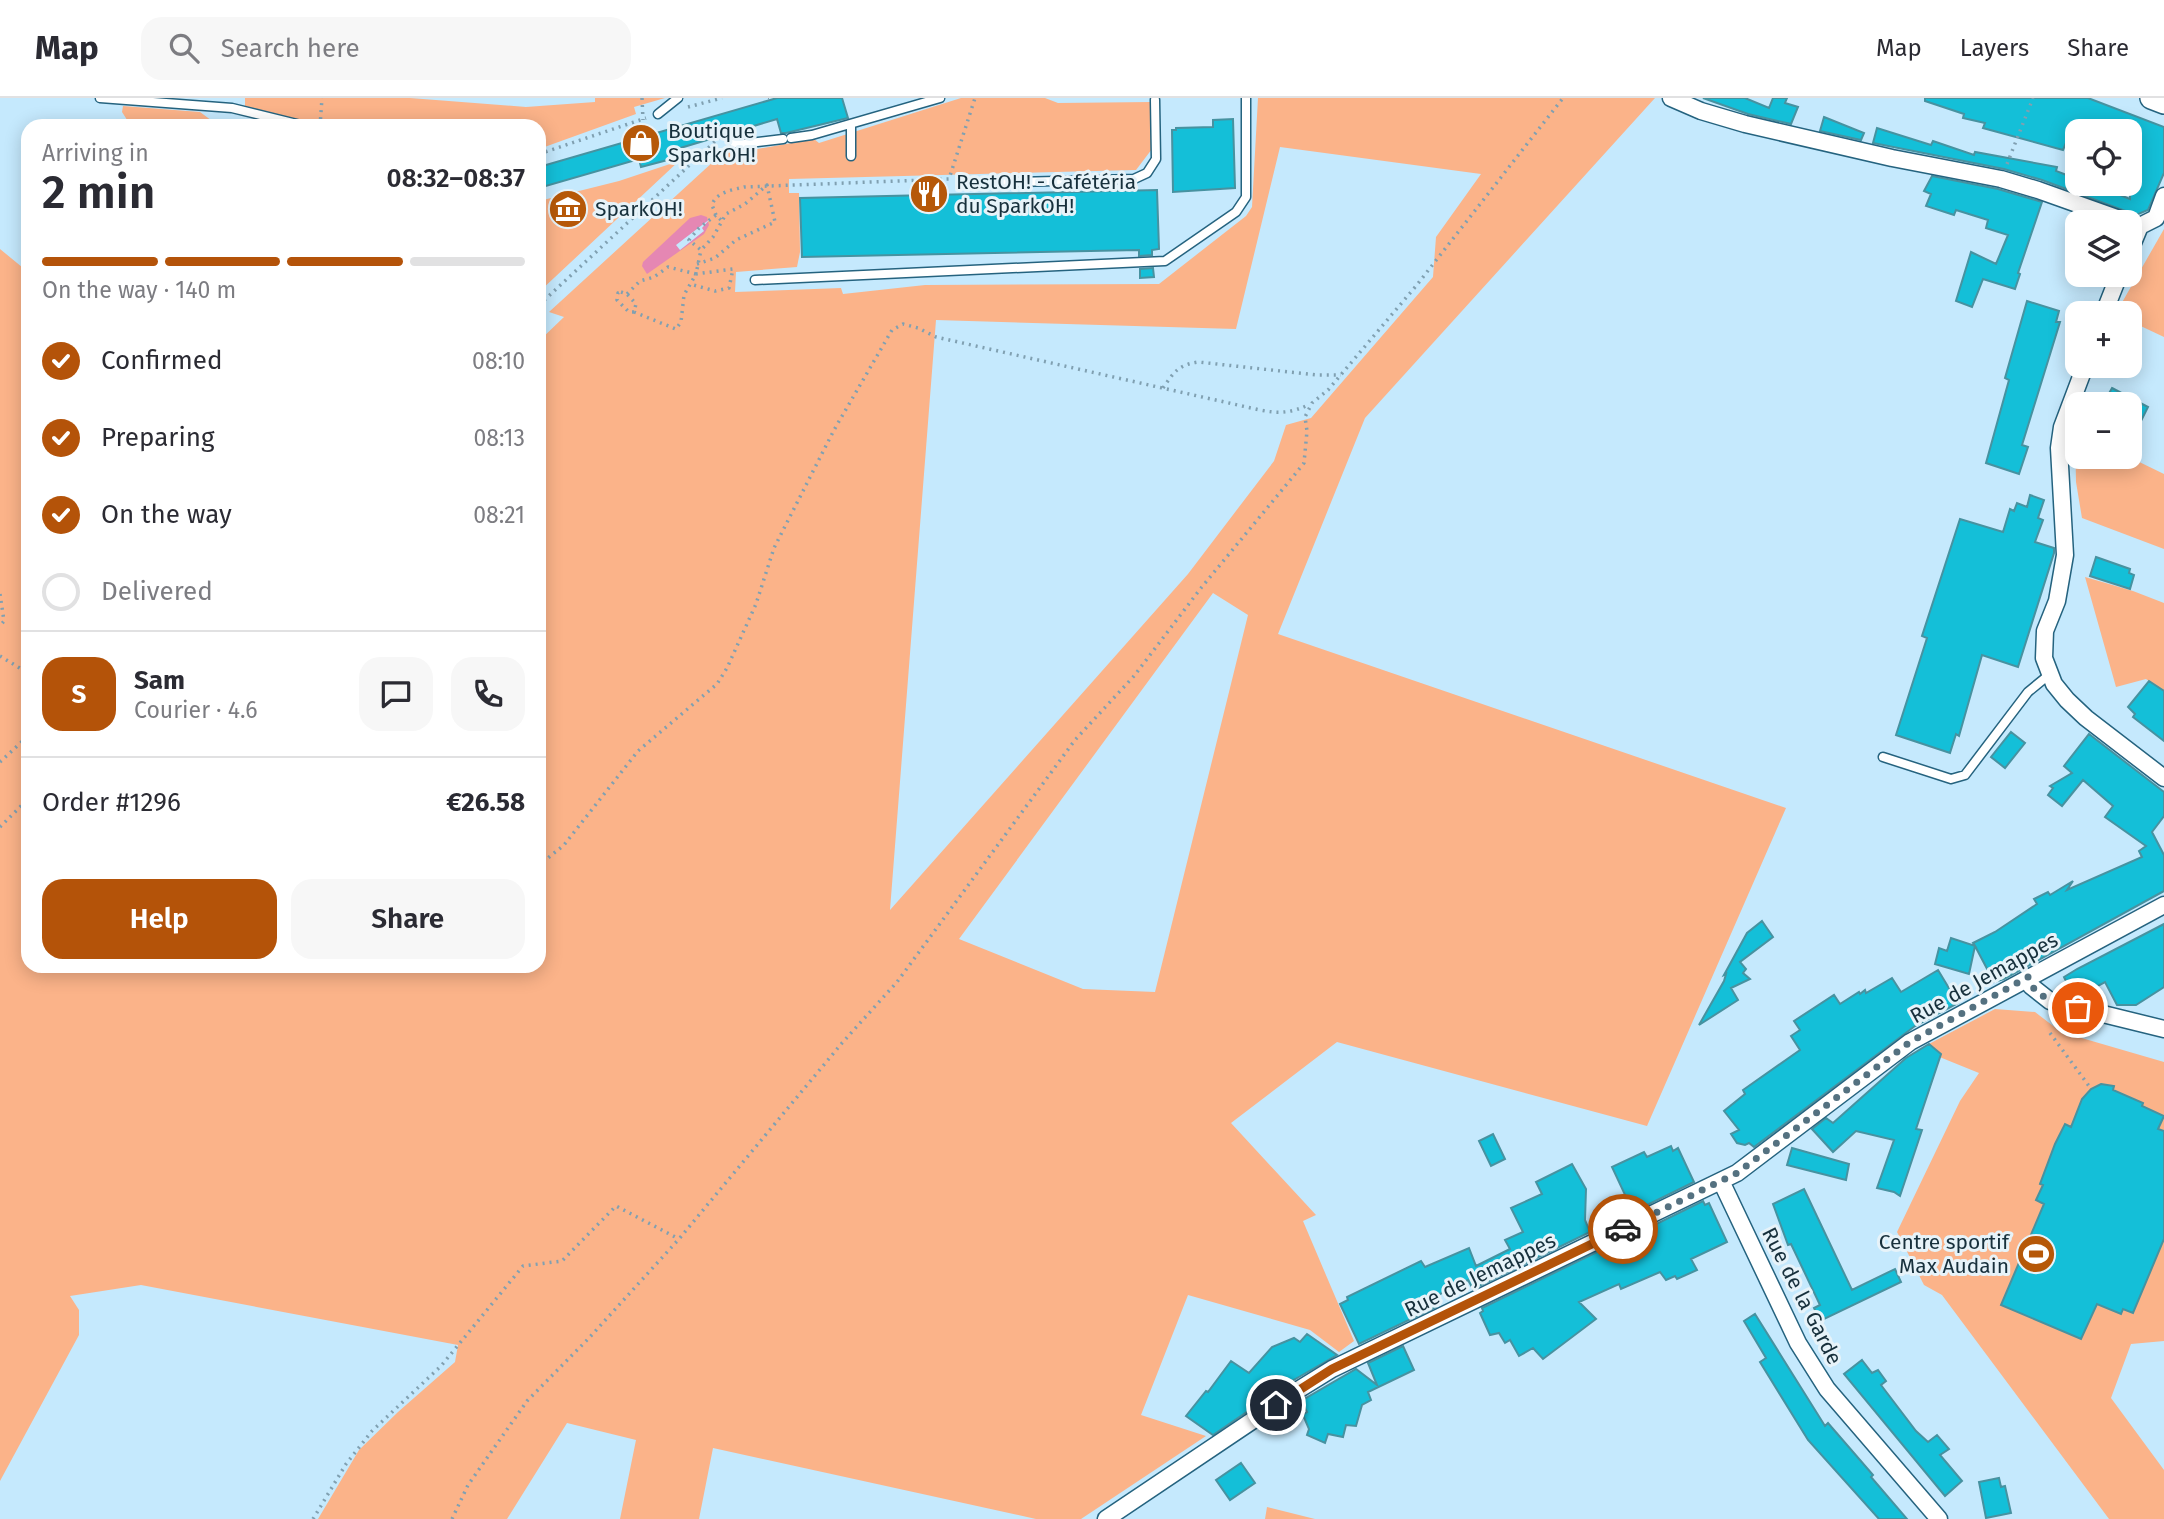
<!DOCTYPE html>
<meta charset="utf-8">
<style>
:root{--surface:#fff;--page:#f7f7f7;--text:#2b2b33;--muted:#7c7c81;--line:#e1e1e2;--accent:#b45309}
body{margin:0;font-family:"Fira Sans",sans-serif;background:var(--page);color:var(--text);height:100vh;display:flex;flex-direction:column;font-size:26px;white-space:nowrap}
*{box-sizing:border-box;margin:0}
p{font-size:23px;color:var(--muted)}
.icon{flex:none;width:38px;height:38px;fill:none;stroke:currentColor;stroke-width:2;stroke-linecap:round;stroke-linejoin:round}
.map{position:relative;flex:1;overflow:hidden}
.sheet{position:absolute;left:21px;top:21px;width:525px;height:854px;display:flex;flex-direction:column;background:var(--surface);border-radius:21px;box-shadow:0 4px 18px #0003}
.sheet>*{flex:none}
.controls{position:absolute;left:2065px;top:21px;display:grid;gap:14px}
.controls a{display:grid;place-items:center;width:77px;height:77px;border-radius:14px;background:var(--surface);box-shadow:0 4px 18px #0003;font-size:35px}
.pin{position:absolute;display:grid;place-items:center;width:60px;height:60px;color:#fff;margin:-30px;border:4px solid #fff;border-radius:50%;box-shadow:0 2px 7px #0007}
.courier{position:absolute;display:grid;place-items:center;width:70px;height:70px;margin:-35px;border:5px solid #b45309;border-radius:50%;background:#fff;color:#222;box-shadow:0 2px 9px #0007}
.head em{font-style:normal;font-weight:600}
.head div{display:flex;flex-direction:column-reverse}
.head{display:flex;align-items:center;justify-content:space-between;height:119px;padding:0 21px}
h1{font-size:46px;font-weight:600;line-height:52px}
.bar{display:grid;grid-template-columns:repeat(4,1fr);gap:10px 7px;align-content:center;height:84px;padding:0 21px}
.bar i{height:9px;border-radius:5px;background:var(--line)}
.bar .selected{background:var(--accent)}
.bar p{grid-column:span 4}
.line{display:flex;align-items:center;gap:18px;padding:0 21px;border-top:2px solid var(--line)}
.line div{flex:1}
.round{display:grid;place-items:center;flex:none;width:74px;height:74px;border-radius:21px;background:var(--page)}
ol{padding:0 21px;list-style:none}
li{display:flex;align-items:center;gap:21px;height:77px}
li p{margin-inline-start:auto}
li .icon{padding:7px;border-radius:50%;background:var(--accent);color:#fff;stroke-width:4}
li:last-child{color:var(--muted)}
li i{width:38px;height:38px;border:4px solid var(--line);border-radius:50%}
.primary-button{display:flex;gap:14px;margin-top:auto;padding:14px 21px}
.primary-button a{flex:1;height:80px;border-radius:21px;background:var(--accent);color:#fff;font-size:28px;font-weight:600;line-height:80px;text-align:center}
.primary-button a+a{background:var(--page);color:var(--text)}
header{display:flex;align-items:center;gap:42px;box-sizing:border-box;height:98px;padding:0 35px;background:var(--surface);border-bottom:2px solid var(--line)}
header strong{font-size:33px}
nav{display:flex;gap:38px;margin-inline-start:auto;font-size:24px}
.search{width:490px;height:63px;background:var(--page);display:flex;align-items:center;gap:18px;box-sizing:border-box;padding:0 24px;border-radius:21px;color:var(--muted);font-size:26px}
.map>svg:first-child{display:block}
</style>
<header>
<strong>Map</strong>
<div class="search"><svg class="icon" aria-label="search" viewBox="0 0 24 24"><circle cx="10" cy="10" r="6"/><path d="M15 15l6 6"/></svg>Search here</div>
<nav><a>Map</a><a>Layers</a><a>Share</a></nav>
</header>
<div class="map">
<svg width="2164" height="1421" viewBox="0 0 2164 1421">
<rect width="100%" height="100%" fill="#c5e9fd"/>
<!-- green -->
<path fill="#fbb389" fill-rule="evenodd" d="M 245,0 L 410,0 L 526,9 L 595,4 L 595,0 L 665,0 L 634,9 L 636,16 L 539,51 L 539,28 L 324,28 L 245,8 Z
M 961,0 L 1045,0 L 1058,5 L 1151,4 L 1152,51 L 1136,72 L 789,81 L 789,95 L 799,95 L 800,154 L 797,169 L 736,174 L 735,194 L 841,190 L 843,196 L 925,187 L 1159,186 L 1246,118 L 1252,109 L 1258,0 L 1655,0 L 1365,320 L 1278,536 L 1786,710 L 1647,1028 L 1337,944 L 1231,1025 L 1316,1117 L 1303,1123 L 1354,1243 L 1339,1254 L 1310,1232 L 1188,1197 L 1141,1317 L 1206,1338 L 1081,1421 L 1036,1421 L 713,1350 L 699,1421 L 620,1421 L 636,1342 L 567,1325 L 507,1421 L 318,1421 L 359,1352 L 398,1314 L 455,1264 L 458,1247 L 141,1187 L 70,1198 L 79,1212 L 79,1237 L 0,1383 L 0,151 L 28,174 L 28,868 L 539,868 L 539,243 L 564,219 L 549,214 L 726,52 L 752,52 L 814,41 L 819,45 ZM 1280,49 L 1481,76 L 1436,139 L 1433,179 L 1311,320 L 1286,327 L 1274,363 L 1188,476 L 890,812 L 936,222 L 1236,231 ZM 1213,495 L 1248,517 L 1155,894 L 1083,891 L 959,841 Z
M 123,8 L 200,14 L 219,28 L 131,28 L 122,14 Z
M 679,63 L 539,194 L 539,103 L 619,83 Z
M 2164,131 L 2164,239 L 2130,223 L 2130,215 L 2116,215 Z
M 2075,332 L 2077,333 L 2077,359 L 2129,359 L 2164,376 L 2164,451 L 2082,420 L 2076,384 Z
M 2085,479 L 2133,493 L 2164,505 L 2164,595 L 2146,581 L 2116,589 Z
M 1995,911 L 2035,914 L 2061,934 L 2164,964 L 2164,1243 L 2131,1246 L 2111,1300 L 2164,1372 L 2164,1421 L 2109,1421 L 1942,1197 L 1924,1187 L 1897,1134 L 1960,1003 L 1979,975 L 1937,958 L 1927,947 Z
M 1267,1409 L 1315,1421 L 1265,1421 Z"/>
<!-- water -->
<path fill="#e587b3" d="M 701,117 L 707,119 L 709,127 L 704,136 L 647,176 L 642,168 L 643,164 L 690,120 Z"/>
<!-- pier -->
<path fill="#c5e9fd" d="M 710,121 L 702,130 L 704,133 L 680,152 L 676,147 Z"/>
<!-- building -->
<path fill="#14bfd8" stroke="#4792a0" stroke-width="2" d="M 777,0 L 842,0 L 848,20 L 786,35 L 781,35 L 777,21 L 677,51 L 679,59 L 641,69 L 639,61 L 539,90 L 539,69 Z
M 1703,0 L 1745,0 L 1769,10 L 1773,0 L 1787,0 L 1785,5 L 1798,9 L 1791,26 L 1748,16 Z
M 1925,0 L 2088,0 L 2164,29 L 2164,75 L 2148,112 L 2136,117 L 2042,82 L 2004,71 L 1873,45 L 1877,30 L 1931,47 L 1933,43 L 1974,57 L 1975,54 L 2057,69 L 2056,73 L 2077,81 L 2077,86 L 2097,88 L 2130,101 L 2130,33 L 2077,33 L 2077,44 L 2068,40 L 2063,52 L 1983,30 L 1985,25 L 1963,20 L 1964,16 L 1925,3 Z
M 1824,19 L 1864,35 L 1861,42 L 1820,33 Z
M 1233,21 L 1235,90 L 1173,94 L 1172,32 L 1176,32 L 1176,30 L 1213,29 L 1213,22 Z
M 1932,78 L 1998,91 L 2042,104 L 2018,175 L 2020,176 L 2015,191 L 1983,181 L 1972,209 L 1956,203 L 1971,154 L 1996,166 L 2008,137 L 1986,130 L 1988,122 L 1956,112 L 1954,117 L 1926,108 L 1931,96 L 1924,93 Z
M 1157,92 L 1159,151 L 1152,152 L 1152,157 L 1139,158 L 1139,152 L 802,159 L 800,100 Z
M 1153,170 L 1154,179 L 1140,180 L 1140,171 Z
M 2027,203 L 2059,213 L 2056,224 L 2060,224 L 2022,347 L 2028,349 L 2019,376 L 1986,365 L 2009,282 L 2005,280 Z
M 2112,290 L 2148,309 L 2130,345 L 2130,306 L 2103,306 Z
M 2030,397 L 2044,402 L 2038,420 L 2043,422 L 2035,444 L 2054,450 L 2054,455 L 2018,569 L 1982,557 L 1959,638 L 1956,636 L 1950,655 L 1896,637 L 1927,540 L 1922,538 L 1960,421 L 2003,434 L 2010,411 L 2014,413 L 2017,405 L 2027,409 Z
M 2096,459 L 2130,471 L 2129,475 L 2134,477 L 2130,491 L 2090,478 Z
M 2149,583 L 2164,593 L 2164,643 L 2133,619 L 2135,616 L 2128,609 Z
M 2011,634 L 2025,645 L 2005,670 L 1991,659 Z
M 2089,636 L 2164,694 L 2164,718 L 2152,734 L 2164,757 L 2164,793 L 2004,881 L 1994,884 L 1975,848 L 1969,876 L 1935,866 L 1939,850 L 1947,853 L 1951,840 L 1975,848 L 1973,845 L 1995,834 L 2037,806 L 2034,801 L 2048,794 L 2050,797 L 2073,783 L 2067,792 L 2142,759 L 2139,753 L 2146,748 L 2105,719 L 2113,708 L 2083,682 L 2062,708 L 2048,697 L 2053,690 L 2050,688 L 2072,675 L 2064,668 Z
M 1762,823 L 1773,839 L 1740,864 L 1746,871 L 1743,875 L 1750,881 L 1731,890 L 1738,902 L 1699,927 L 1724,883 L 1726,876 L 1724,877 L 1747,835 Z
M 2164,826 L 2164,889 L 2136,907 L 2117,907 L 2105,884 L 2085,895 L 2082,890 L 2072,895 L 2064,879 L 2077,871 Z
M 1938,872 L 1958,905 L 1915,928 L 1754,1049 L 1749,1045 L 1745,1047 L 1737,1045 L 1731,1036 L 1739,1032 L 1724,1013 L 1745,996 L 1743,992 L 1800,952 L 1791,938 L 1800,932 L 1794,923 L 1834,897 L 1840,906 L 1859,894 L 1860,896 L 1865,892 L 1866,895 L 1892,880 L 1901,894 Z
M 1929,946 L 1941,956 L 1916,1031 L 1922,1032 L 1900,1098 L 1894,1094 L 1877,1090 L 1894,1042 L 1856,1033 L 1833,1054 L 1812,1031 L 1826,1020 L 1833,1025 L 1906,960 Z
M 2101,986 L 2114,988 L 2113,992 L 2143,1005 L 2142,1008 L 2164,1018 L 2158,1031 L 2164,1033 L 2164,1141 L 2133,1215 L 2123,1211 L 2121,1216 L 2097,1206 L 2081,1241 L 2001,1207 L 2044,1106 L 2036,1102 L 2043,1087 L 2040,1086 L 2055,1046 L 2065,1026 L 2071,1029 L 2082,1001 L 2091,991 Z
M 1493,1036 L 1505,1061 L 1491,1068 L 1479,1043 Z
M 1671,1048 L 1673,1053 L 1678,1050 L 1694,1084 L 1633,1114 L 1612,1069 L 1644,1054 L 1647,1059 Z
M 1792,1050 L 1849,1066 L 1846,1082 L 1787,1067 Z
M 1572,1066 L 1586,1091 L 1585,1122 L 1590,1134 L 1473,1191 L 1468,1182 L 1432,1200 L 1436,1209 L 1359,1246 L 1340,1206 L 1348,1202 L 1347,1199 L 1421,1163 L 1425,1169 L 1469,1150 L 1476,1168 L 1510,1151 L 1505,1142 L 1523,1134 L 1511,1110 L 1542,1096 L 1536,1084 Z
M 1804,1091 L 1852,1192 L 1895,1171 L 1901,1184 L 1820,1223 L 1814,1210 L 1820,1207 L 1791,1146 L 1788,1147 L 1773,1106 Z
M 1703,1103 L 1705,1107 L 1709,1105 L 1727,1144 L 1691,1161 L 1697,1172 L 1677,1181 L 1675,1178 L 1666,1182 L 1660,1174 L 1621,1191 L 1619,1186 L 1579,1204 L 1596,1221 L 1543,1261 L 1533,1250 L 1519,1258 L 1510,1242 L 1505,1245 L 1499,1235 L 1490,1237 L 1480,1215 L 1483,1213 L 1482,1210 L 1599,1153 L 1600,1156 L 1643,1136 L 1642,1133 Z
M 1755,1216 L 1825,1328 L 1828,1325 L 1873,1377 L 1871,1379 L 1907,1421 L 1879,1421 L 1808,1342 L 1760,1264 L 1766,1260 L 1744,1223 Z
M 1307,1236 L 1337,1257 L 1292,1283 L 1213,1337 L 1186,1318 L 1206,1293 L 1208,1294 L 1231,1263 L 1249,1275 L 1272,1249 L 1294,1240 L 1300,1244 Z
M 1403,1248 L 1414,1272 L 1368,1294 L 1371,1302 L 1362,1307 L 1356,1328 L 1346,1327 L 1343,1339 L 1328,1336 L 1325,1345 L 1307,1337 L 1309,1331 L 1303,1317 L 1307,1314 L 1301,1303 L 1356,1271 L 1377,1287 L 1368,1265 Z
M 1862,1262 L 1872,1275 L 1878,1272 L 1886,1283 L 1881,1287 L 1916,1333 L 1928,1344 L 1937,1337 L 1949,1351 L 1940,1357 L 1962,1383 L 1945,1398 L 1844,1276 Z
M 1241,1365 L 1255,1385 L 1230,1402 L 1216,1382 Z
M 1999,1380 L 2001,1389 L 2005,1388 L 2011,1415 L 1986,1420 L 1979,1384 Z"/>
<g fill="none" stroke-linecap="round" stroke-linejoin="round">
<!-- service casing -->
<g stroke="#25637f" stroke-width="11">
<path id="service" d="M 100,0 L 232,10 L 305,28
M 658,16 L 678,0
M 851,26 L 851,58
M 791,40 L 812,37 L 940,0
M 734,45 L 741,46 L 783,41
M 972,85 L 1134,81 L 1147,75 L 1156,61 L 1155,2
M 755,182 L 1165,163 L 1236,114 L 1246,99 L 1246,0
M 1883,659 L 1951,681 L 1965,677 L 2028,594 L 2050,576"/>
</g>
<!-- minor casing -->
<g stroke="#25637f" stroke-width="19">
<path id="minor" d="M 1671,0 L 1701,13 L 1745,26 L 1892,60 L 2001,81 L 2038,92 L 2128,124
M 2130,152 L 2140,128 L 2156,120 L 2164,98
M 2104,215 L 2119,177
M 2085,268 L 2062,329 L 2059,350 L 2065,457 L 2057,503 L 2045,533 L 2044,560 L 2054,586 L 2067,602 L 2086,620 L 2164,680
M 2028,879 L 2031,888 L 2050,903 L 2164,931
M 1721,1083 L 1798,1245 L 1827,1291 L 1939,1421
M 1106,1421 L 1298,1292 L 1332,1271 L 1737,1075 L 1910,944 L 2164,807"/>
</g>
<!-- secondary casing -->
<g stroke="#25637f" stroke-width="24">
<path id="secondary" d="M 2151,0 L 2164,5"/>
</g>
<!-- path -->
<path stroke="#80a0b1" stroke-width="3.5" stroke-dasharray="2 5" stroke-linecap="butt" d="M 642,0 L 643,22
M 768,0 L 769,0
M 688,9 L 722,0
M 320,28 L 322,0
M 539,56 L 646,20
M 2007,66 L 2033,0
M 716,117 L 712,107 C 716,94 732,92 744,89 L 949,81 L 975,0
M 697,166 L 715,160 L 736,142 L 775,124 L 767,87 L 745,106 L 726,116 L 713,139 L 701,152
M 621,194 L 627,196 L 636,206 L 634,214 L 629,214 L 617,202 L 618,195 Z
M 627,196 L 640,183 L 654,179 L 668,169 L 696,176 L 701,152 L 689,142 L 699,130 L 716,117 L 722,123
M 539,207 L 722,37
M 634,214 L 676,231 L 681,224 L 684,197 L 696,176 L 733,171 L 729,190 L 715,193 L 690,186
M 1163,290 C 1174,274 1178,267 1198,264 L 1318,277 L 1341,277
M 0,496 L 4,523 L 0,528
M 0,558 L 28,575
M 0,664 L 28,638
M 0,729 L 28,701
M 543,764 L 564,747 L 638,653 L 717,586 L 727,570 L 756,506 L 774,450 L 834,332 L 892,232 L 903,226 L 918,230 L 936,239 L 1260,312 C 1279,316 1292,315 1310,306
M 2050,935 L 2089,988
M 313,1421 L 346,1366 L 372,1333 L 441,1268 L 523,1168 L 562,1163 L 616,1108 L 679,1141
M 452,1421 L 468,1387 L 527,1303 L 589,1240 L 679,1141 L 842,945 L 897,884 L 1075,642 L 1134,578 L 1201,490 L 1296,375 L 1304,365 L 1307,333 L 1305,319 L 1312,305 L 1328,292 L 1416,188 L 1563,0"/>
<!-- service -->
<use href="#service" stroke="#fff" stroke-width="8"/>
<!-- minor -->
<use href="#minor" stroke="#fff" stroke-width="16"/>
<!-- secondary -->
<use href="#secondary" stroke="#fff" stroke-width="21"/>
</g>
<g fill="none" stroke-linecap="round" stroke-linejoin="round">
<!-- done -->
<path stroke="#547180" stroke-width="7" stroke-dasharray="0 12.6" d="M 1623,1131 L 1737,1075 L 1910,944 L 2028,879 C 2034,901 2059,905 2078,910"/>
<!-- route -->
<path stroke="#b45309" stroke-width="9" d="M 1276,1307 L 1332,1271 L 1623,1131"/>
</g>
<!-- icons -->
<defs>
<g id="shop-disc" transform="scale(2.0125)"><circle r="9.5" fill="#b65808" stroke="#e7f3f9"/><path d="M-5-2.5h2.3a2.7 3.5 0 0 1 5.4 0H5L5.5 6h-11ZM-1.5-2.5h3a1.5 2.3 0 0 0-3 0Z" fill="#fff"/></g>
<g id="restaurant-disc" transform="scale(2.0125)"><circle r="9.5" fill="#b65808" stroke="#e7f3f9"/><path d="M-5-6h1v4h1v-4h1v4h1v-4h1v5L-1.5 .5V6h-2V.5L-5-1ZM5-6V6H3V1.5H1.5Q1.5-4 5-6Z" fill="#fff"/></g>
<g id="museum-disc" transform="scale(2.0125)"><circle r="9.5" fill="#b65808" stroke="#e7f3f9"/><path d="M0-6L6-3V-2H-6V-3ZM-5-1h2V3h-2ZM-1-1h2V3h-2ZM3-1h2V3H3ZM-6 4H6V6H-6Z" fill="#fff"/></g>
<g id="stadium-disc" transform="scale(2.0125)"><circle r="9.5" fill="#b65808" stroke="#e7f3f9"/><path d="M0-5a6.5 5 0 1 0 0 10a6.5 5 0 1 0 0-10ZM-3.5-1.8h7v3.6h-7Z" fill="#fff"/></g>
</defs>
<g fill-rule="evenodd">
<use href="#shop-disc" x="641" y="45"/>
<use href="#restaurant-disc" x="929" y="96"/>
<use href="#museum-disc" x="568" y="111"/>
<use href="#stadium-disc" x="2036" y="1156"/>
</g>
<g text-anchor="middle" stroke-width="6" stroke-linejoin="round" paint-order="stroke">
<!-- poi labels -->
<g font-size="21" fill="#17303c" stroke="#e7f3f9" text-anchor="start">
<text x="668" y="40">Boutique<tspan x="668" dy="24">SparkOH!</tspan></text>
<text x="956" y="91">RestOH! - Cafétéria<tspan x="956" dy="24">du SparkOH!</tspan></text>
<text x="595" y="118">SparkOH!</text>
<text x="2009" y="1151" text-anchor="end">Centre sportif<tspan x="2009" dy="24">Max Audain</tspan></text>
</g>
<!-- street labels -->
<g font-size="21" fill="#17303c" stroke="#e7f3f9">
<text transform="translate(1984 880) rotate(-29)" y="7">Rue de Jemappes</text>
<text transform="translate(1480 1177) rotate(-26)" y="7">Rue de Jemappes</text>
<text transform="translate(1802 1198) rotate(63)" y="7">Rue de la Garde</text>
</g>
</g>
</svg>
<div class="controls">
<a><svg class="icon" aria-label="locate" viewBox="0 0 24 24"><circle cx="12" cy="12" r="6"/><path d="M12 2v4M12 18v4M2 12h4M18 12h4"/></svg></a>
<a><svg class="icon" aria-label="layers" viewBox="0 0 24 24"><path d="M12 4l9 5-9 5-9-5zM3 14l9 5 9-5"/></svg></a>
<a>+</a>
<a>−</a>
</div>
<div class="pin" style="left:2078px;top:910px;background:#ea580c"><svg class="icon" aria-label="bag" viewBox="0 0 24 24"><path d="M5 8h14l-1 12H6zM9 8a3 3 0 0 1 6 0"/></svg></div>
<div class="pin" style="left:1276px;top:1307px;background:#1f2937"><svg class="icon" aria-label="home" viewBox="0 0 24 24"><path d="M3 11l9-7 9 7M6 9v11h12V9"/></svg></div>
<div class="courier" style="left:1623px;top:1131px"><svg class="icon" aria-label="car" viewBox="0 0 24 24"><path d="M5 17H2v-5l4-1 3-4h7l3 4 3 1v5h-3M9 17h6M6 11h13"/><circle cx="7" cy="17" r="2"/><circle cx="17" cy="17" r="2"/></svg></div>
<section class="sheet">
<div class="head"><div><h1>2 min</h1><p>Arriving in</p></div><em>08:32–08:37</em></div>
<div class="bar"><i class="selected"></i><i class="selected"></i><i class="selected"></i><i></i><p>On the way · 140 m</p></div>
<ol>
<li><svg class="icon" aria-label="check" viewBox="0 0 24 24"><path d="M5 12l5 5 9-10"/></svg>Confirmed<p>08:10</p></li>
<li><svg class="icon" aria-label="check" viewBox="0 0 24 24"><path d="M5 12l5 5 9-10"/></svg>Preparing<p>08:13</p></li>
<li><svg class="icon" aria-label="check" viewBox="0 0 24 24"><path d="M5 12l5 5 9-10"/></svg>On the way<p>08:21</p></li>
<li><i></i>Delivered</li>
</ol>
<div class="line" style="height:126px"><b class="round" style="background:var(--accent);color:#fff">S</b><div><b>Sam</b><p>Courier · 4.6</p></div><a class="round"><svg class="icon" aria-label="chat" viewBox="0 0 24 24"><path d="M4 5h16v11H9l-5 4z"/></svg></a><a class="round"><svg class="icon" aria-label="phone" viewBox="0 0 24 24"><path d="M5 4h4l2 5-3 2q2 4 5 5l2-3 5 2v4C11 20 4 13 5 4z"/></svg></a></div>
<div class="line" style="height:91px"><div>Order #1296</div><b>€26.58</b></div>
<div class="primary-button"><a>Help</a><a>Share</a></div>
</section>
</div>
